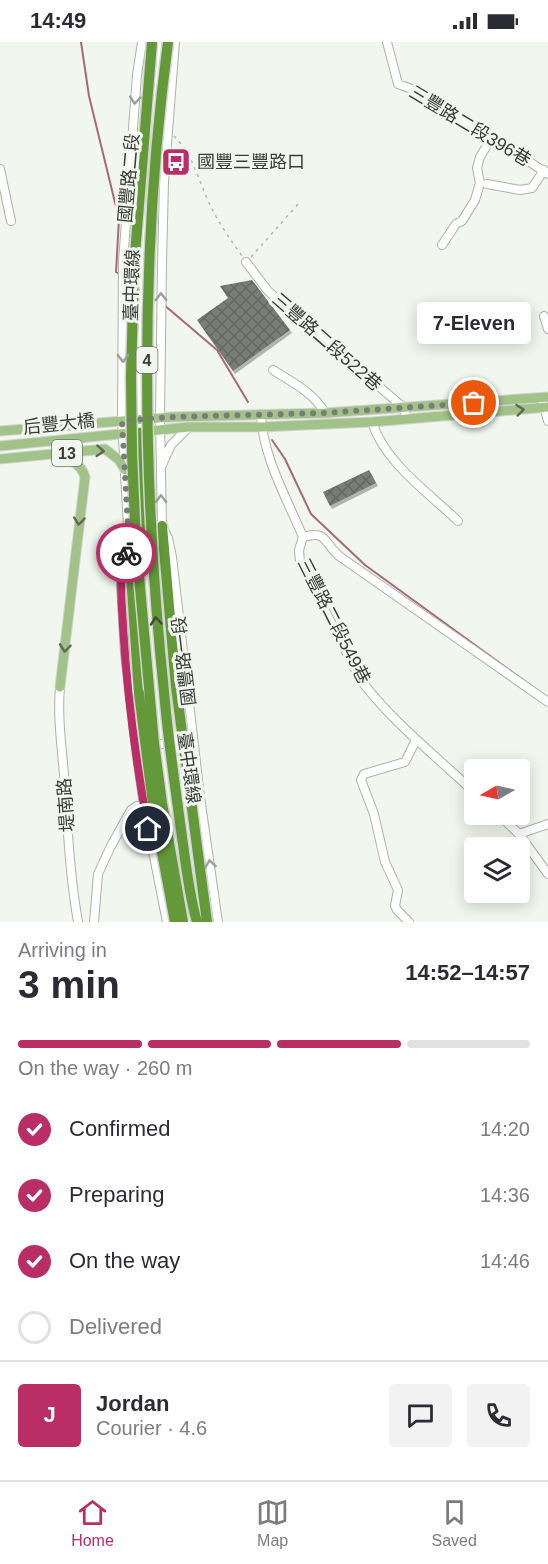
<!DOCTYPE html>
<meta charset="utf-8">
<style>
:root{--surface:#fff;--page:#f2f2f3;--text:#2b2b33;--muted:#7c7c81;--line:#e1e1e2;--accent:#b92e67}
body{margin:0;font-family:Arial,"Noto Sans TC",sans-serif;background:var(--page);color:var(--text);height:100vh;display:flex;flex-direction:column;font-size:22px;white-space:nowrap}
*{box-sizing:border-box;margin:0}
p{font-size:20px;color:var(--muted)}
.icon{flex:none;width:33px;height:33px;fill:none;stroke:currentColor;stroke-width:2;stroke-linecap:round;stroke-linejoin:round}
.map{position:relative;height:880px;overflow:hidden}
.sheet{display:flex;flex-direction:column;background:var(--surface);flex:1}
.sheet>*{flex:none}
.needle{width:39px;rotate:261deg}
.tools{position:absolute;left:464px;top:717px;display:grid;gap:12px}
.tools a{display:grid;place-items:center;width:66px;height:66px;border-radius:6px;background:var(--surface);box-shadow:0 3px 15px #0003;font-size:30px}
.pin{position:absolute;display:grid;place-items:center;width:51px;height:51px;color:#fff;margin:-26px;border:3px solid #fff;border-radius:50%;box-shadow:0 2px 6px #0007}
.courier{position:absolute;display:grid;place-items:center;width:60px;height:60px;margin:-30px;border:4px solid #b92e67;border-radius:50%;background:#fff;color:#222;box-shadow:0 2px 8px #0007}
.bubble{position:absolute;height:42px;border-radius:6px;background:var(--surface);box-shadow:0 3px 15px #0003;font-size:20px;font-weight:700;line-height:42px;text-align:center}
.overview em{font-style:normal;font-weight:700}
.overview div{display:flex;flex-direction:column-reverse}
.overview{display:flex;align-items:center;justify-content:space-between;height:102px;padding:0 18px}
h1{font-size:39px;font-weight:700;line-height:45px}
.bar{display:grid;grid-template-columns:repeat(4,1fr);gap:9px 6px;align-content:center;height:72px;padding:0 18px}
.bar i{height:8px;border-radius:4px;background:var(--line)}
.bar .active{background:var(--accent)}
.bar p{grid-column:span 4}
.line{display:flex;align-items:center;gap:15px;padding:0 18px;border-top:2px solid var(--line)}
.line div{flex:1}
.round{display:grid;place-items:center;flex:none;width:63px;height:63px;border-radius:6px;background:var(--page)}
ol{padding:0 18px;list-style:none}
li{display:flex;align-items:center;gap:18px;height:66px}
li p{margin-inline-start:auto}
li .icon{padding:6px;border-radius:50%;background:var(--accent);color:#fff;stroke-width:4}
li:last-child{color:var(--muted)}
li i{width:33px;height:33px;border:3px solid var(--line);border-radius:50%}
.status{display:flex;justify-content:space-between;align-items:center;height:42px;padding:0 30px;background:var(--surface);direction:ltr}
.status svg{height:16px;fill:currentColor}
.menu{display:flex;justify-content:space-around;align-items:center;height:84px;border-top:2px solid var(--line);background:var(--surface);font-size:16px;color:var(--muted)}
.menu a{display:grid;justify-items:center;gap:3px}
.menu .active{color:var(--accent)}
.map>svg:first-child{display:block}
</style>
<div class="status"><b>14:49</b><svg viewBox="0 0 49 12"><path d="M0 12V9h3v3zM5 12V6h3v6zM10 12V3h3v9zM15 12V0h3v12zM26 1h20v11H26zM47 4h2v5h-2z"/></svg></div>
<div class="map">
<svg width="548" height="880" viewBox="0 0 548 880">
<defs>
<pattern id="building-cross-hatch" width="8" height="8" patternUnits="userSpaceOnUse" patternTransform="scale(1.5)"><rect width="8" height="8" fill="#787d75"/><path d="M0 0l8 8M0 8l8-8" fill="none" stroke="#636861"/></pattern>
<filter id="shadow"><feDropShadow dx="2" dy="3" stdDeviation="0" flood-color="#0004"/></filter>
</defs>
<rect width="100%" height="100%" fill="#f1f7ee"/>
<g fill="none" stroke-linecap="round" stroke-linejoin="round">
<!-- stream -->
<path stroke="#a8687b" stroke-width="2" d="M 81,0 L 89,54 L 119,177 L 116,230 L 121,233
M 163,262 L 217,308 L 248,360
M 272,398 L 285,417 L 311,472 L 365,523 L 548,656"/>
</g>
<!-- building -->
<path fill="url(#building-cross-hatch)" filter="url(#shadow)" d="M 252,238 L 290,288 L 233,329 L 197,278 L 228,256 L 220,244 Z
M 369,428 L 376,441 L 330,464 L 323,450 Z"/>
<g fill="none" stroke-linecap="round" stroke-linejoin="round">
<!-- minor casing -->
<g stroke="#acb2a9" stroke-width="10">
<path id="minor" d="M 142,0 L 137,33 L 123,220 L 122,379 L 129,503 L 122,523 L 121,544 L 125,611 L 136,706 L 144,764 L 167,880
M 175,0 L 164,140 L 162,221 L 160,376 L 162,484 L 168,496 L 172,515 L 200,755 L 218,880
M 387,0 L 398,42 L 420,50 L 429,60 L 487,92 L 548,132
M 0,127 L 11,179
M 487,142 L 520,148 L 532,146 L 544,128
M 442,203 L 456,182 L 462,179 L 475,158 L 480,141 L 477,126 L 480,115 L 492,95
M 246,220 L 268,249 L 404,366 L 407,377
M 544,274 L 548,287
M 273,328 C 292,340 314,351 325,371
M 543,360 L 548,379
M 261,372 C 262,413 287,457 303,495 L 299,508 L 300,520 L 360,637 C 392,680 435,713 474,750
M 372,380 C 385,421 428,450 458,479
M 139,391 L 142,208 L 156,26 L 160,0
M 162,423 L 171,403 L 189,385
M 303,495 C 327,488 323,500 339,514 L 548,660
M 60,645 C 57,679 63,712 65,746 C 68,792 70,834 78,880
M 150,704 L 186,698
M 498,772 L 519,792 L 548,832
M 519,792 L 548,782
M 94,880 L 98,832 L 111,804 L 131,768 L 137,764 L 148,763
M 409,880 L 397,868 L 395,864 L 398,848 L 385,820 L 374,772 L 361,738 L 364,732 L 405,720 L 416,698"/>
</g>
<!-- major casing -->
<g stroke="#d3d4d3" stroke-width="11">
<path id="major" d="M 0,389 L 171,375 L 325,371 L 548,355
M 0,404 L 189,385 L 262,385 L 372,380 L 548,365
M 53,412 C 67,417 81,420 85,435 L 60,645
M 0,417 L 105,407 L 119,418 L 125,428"/>
</g>
<!-- highway casing -->
<g stroke="#d3d4d3" stroke-width="13">
<path id="highway" d="M 139,391 L 142,475 L 146,492 L 152,502
M 162,484 L 176,645
M 129,503 L 139,651"/>
</g>
<!-- path -->
<path stroke="#b3b8b0" stroke-width="1.5" stroke-dasharray="3 4.5" stroke-linecap="butt" d="M 174,94 C 193,113 198,137 209,161 C 218,180 230,197 242,214
M 251,215 L 300,160"/>
<!-- minor -->
<use href="#minor" stroke="#fff" stroke-width="8"/>
<!-- major -->
<use href="#major" stroke="#a1c288" stroke-width="9"/>
<!-- highway -->
<use href="#highway" stroke="#639939" stroke-width="10"/>
<!-- highway-bridge casing -->
<g stroke="#d3d4d3" stroke-width="13" stroke-linecap="butt">
<path id="highway-bridge" d="M 152,0 L 134,225 L 131,335 L 132,412 L 136,501 L 154,701 L 162,761 L 183,880
M 168,0 C 139,219 142,441 165,660 C 169,705 176,750 182,795 C 186,823 189,853 197,880
M 176,645 L 207,880
M 139,651 L 153,762 L 175,880"/>
</g>
<!-- highway-bridge -->
<use href="#highway-bridge" stroke="#639939" stroke-width="10"/>
</g>
<!-- one-way arrows -->
<defs><path id="oneway-chevron" d="M-2-3.5L2.5 0L-2 3.5" fill="none" stroke-width="1.6" stroke-linecap="round" stroke-linejoin="round" transform="scale(1.5)"/></defs>
<g stroke="#9c9e9c">
<use href="#oneway-chevron" transform="translate(135 58) rotate(95)"/>
<use href="#oneway-chevron" transform="translate(161 255) rotate(-90)"/>
<use href="#oneway-chevron" transform="translate(123 316) rotate(90)"/>
<use href="#oneway-chevron" transform="translate(161 457) rotate(-91)"/>
<use href="#oneway-chevron" transform="translate(210 822) rotate(-99)"/>
</g>
<g stroke="#5d6b54">
<use href="#oneway-chevron" transform="translate(520 368) rotate(-6)"/>
<use href="#oneway-chevron" transform="translate(100 409) rotate(4)"/>
<use href="#oneway-chevron" transform="translate(79 479) rotate(96)"/>
<use href="#oneway-chevron" transform="translate(65 606) rotate(97)"/>
</g>
<use stroke="#3f4a38" href="#oneway-chevron" transform="translate(156 579) rotate(-95)"/>
<g fill="none" stroke-linecap="round" stroke-linejoin="round">
<!-- done -->
<path stroke="#797d78" stroke-width="6" stroke-dasharray="0 10.8" d="M 126,511 L 129,503 L 122,379 L 171,375 L 324,371 L 474,361"/>
<!-- route -->
<path stroke="#b92e67" stroke-width="8" d="M 126,511 C 118,534 122,560 123,584 C 127,652 136,720 148,787"/>
</g>
<!-- icons -->
<defs>
<g id="bus-square" transform="scale(1.5)"><rect x="-9" y="-9" width="18" height="18" rx="4" fill="#b92e67" stroke="#f1f7ee"/><path d="M-5-6H5V4H4V6H2V4H-2V6H-4V4H-5ZM-3.5-4V0h7V-4ZM-3.5 1.2v1.5H-2V1.2ZM2 1.2v1.5H3.5V1.2Z" fill="#fff"/></g>
</defs>
<g fill-rule="evenodd">
<use href="#bus-square" x="176" y="120"/>
</g>
<g text-anchor="middle" stroke-width="6" stroke-linejoin="round" paint-order="stroke">
<!-- shield labels -->
<g fill="#f1f7ee" stroke="#70746f" stroke-width="1.5">
<rect x="136.5" y="305" width="21" height="26" rx="4.5"/>
<rect x="52" y="398" width="30" height="26" rx="4.5"/>
</g>
<g font-size="16" font-weight="bold" fill="#393c38">
<text x="147" y="324">4</text>
<text x="67" y="417">13</text>
</g>
<!-- street labels -->
<g font-size="18" fill="#393c38" stroke="#f1f7ee">
<text transform="translate(470 84) rotate(31)" y="6">三豐路二段396巷</text>
<text transform="translate(129 136) rotate(-85)" y="6">國豐路二段</text>
<text transform="translate(132 243) rotate(-88)" y="6">臺中環線</text>
<text transform="translate(327 300) rotate(41)" y="6">三豐路二段522巷</text>
<text transform="translate(59 382) rotate(-6)" y="6">后豐大橋</text>
<text transform="translate(334 579) rotate(63)" y="6">三豐路二段549巷</text>
<text transform="translate(184 619) rotate(-97)" y="6">國豐路一段</text>
<text transform="translate(189 726) rotate(82)" y="6">臺中環線</text>
<text transform="translate(66 763) rotate(-94)" y="6">堤南路</text>
</g>
<!-- poi labels -->
<g font-size="18" fill="#393c38" stroke="#f1f7ee" text-anchor="start">
<text x="197" y="126">國豐三豐路口</text>
</g>
</g>
</svg>
<div class="tools">
<a><svg class="needle" viewBox="-14 -14 28 28"><path d="M0-13l5 13h-10z" fill="#e53935"/><path d="M0 13l5-13h-10z" fill="#7c7c81"/></svg></a>
<a><svg class="icon" aria-label="layers" viewBox="0 0 24 24"><path d="M12 4l9 5-9 5-9-5zM3 14l9 5 9-5"/></svg></a>
</div>
<div class="pin" style="left:474px;top:361px;background:#ea580c"><svg class="icon" aria-label="bag" viewBox="0 0 24 24"><path d="M5 8h14l-1 12H6zM9 8a3 3 0 0 1 6 0"/></svg></div>
<div class="pin" style="left:148px;top:787px;background:#1f2937"><svg class="icon" aria-label="home" viewBox="0 0 24 24"><path d="M3 11l9-7 9 7M6 9v11h12V9"/></svg></div>
<div class="courier" style="left:126px;top:511px"><svg class="icon" aria-label="bike" viewBox="0 0 24 24"><circle cx="6" cy="16" r="4"/><circle cx="18" cy="16" r="4"/><path d="M6 16l4-8h5l3 8M10 8l3 8H6M13 5h3"/></svg></div>
<div class="bubble" style="left:417px;top:260px;width:114px">7-Eleven</div>
</div>
<section class="sheet">
<div class="overview"><div><h1>3 min</h1><p>Arriving in</p></div><em>14:52–14:57</em></div>
<div class="bar"><i class="active"></i><i class="active"></i><i class="active"></i><i></i><p>On the way · 260 m</p></div>
<ol>
<li><svg class="icon" aria-label="check" viewBox="0 0 24 24"><path d="M5 12l5 5 9-10"/></svg>Confirmed<p>14:20</p></li>
<li><svg class="icon" aria-label="check" viewBox="0 0 24 24"><path d="M5 12l5 5 9-10"/></svg>Preparing<p>14:36</p></li>
<li><svg class="icon" aria-label="check" viewBox="0 0 24 24"><path d="M5 12l5 5 9-10"/></svg>On the way<p>14:46</p></li>
<li><i></i>Delivered</li>
</ol>
<div class="line" style="height:108px"><b class="round" style="background:var(--accent);color:#fff">J</b><div><b>Jordan</b><p>Courier · 4.6</p></div><a class="round"><svg class="icon" aria-label="chat" viewBox="0 0 24 24"><path d="M4 5h16v11H9l-5 4z"/></svg></a><a class="round"><svg class="icon" aria-label="phone" viewBox="0 0 24 24"><path d="M5 4h4l2 5-3 2q2 4 5 5l2-3 5 2v4C11 20 4 13 5 4z"/></svg></a></div>
</section>
<nav class="menu">
<a class="active"><svg class="icon" aria-label="home" viewBox="0 0 24 24"><path d="M3 11l9-7 9 7M6 9v11h12V9"/></svg>Home</a>
<a><svg class="icon" aria-label="map" viewBox="0 0 24 24"><path d="M3 6l6-2 6 2 6-2v14l-6 2-6-2-6 2zM9 4v14M15 6v14"/></svg>Map</a>
<a><svg class="icon" aria-label="saved" viewBox="0 0 24 24"><path d="M7 4h10v16l-5-4-5 4z"/></svg>Saved</a>
</nav>
